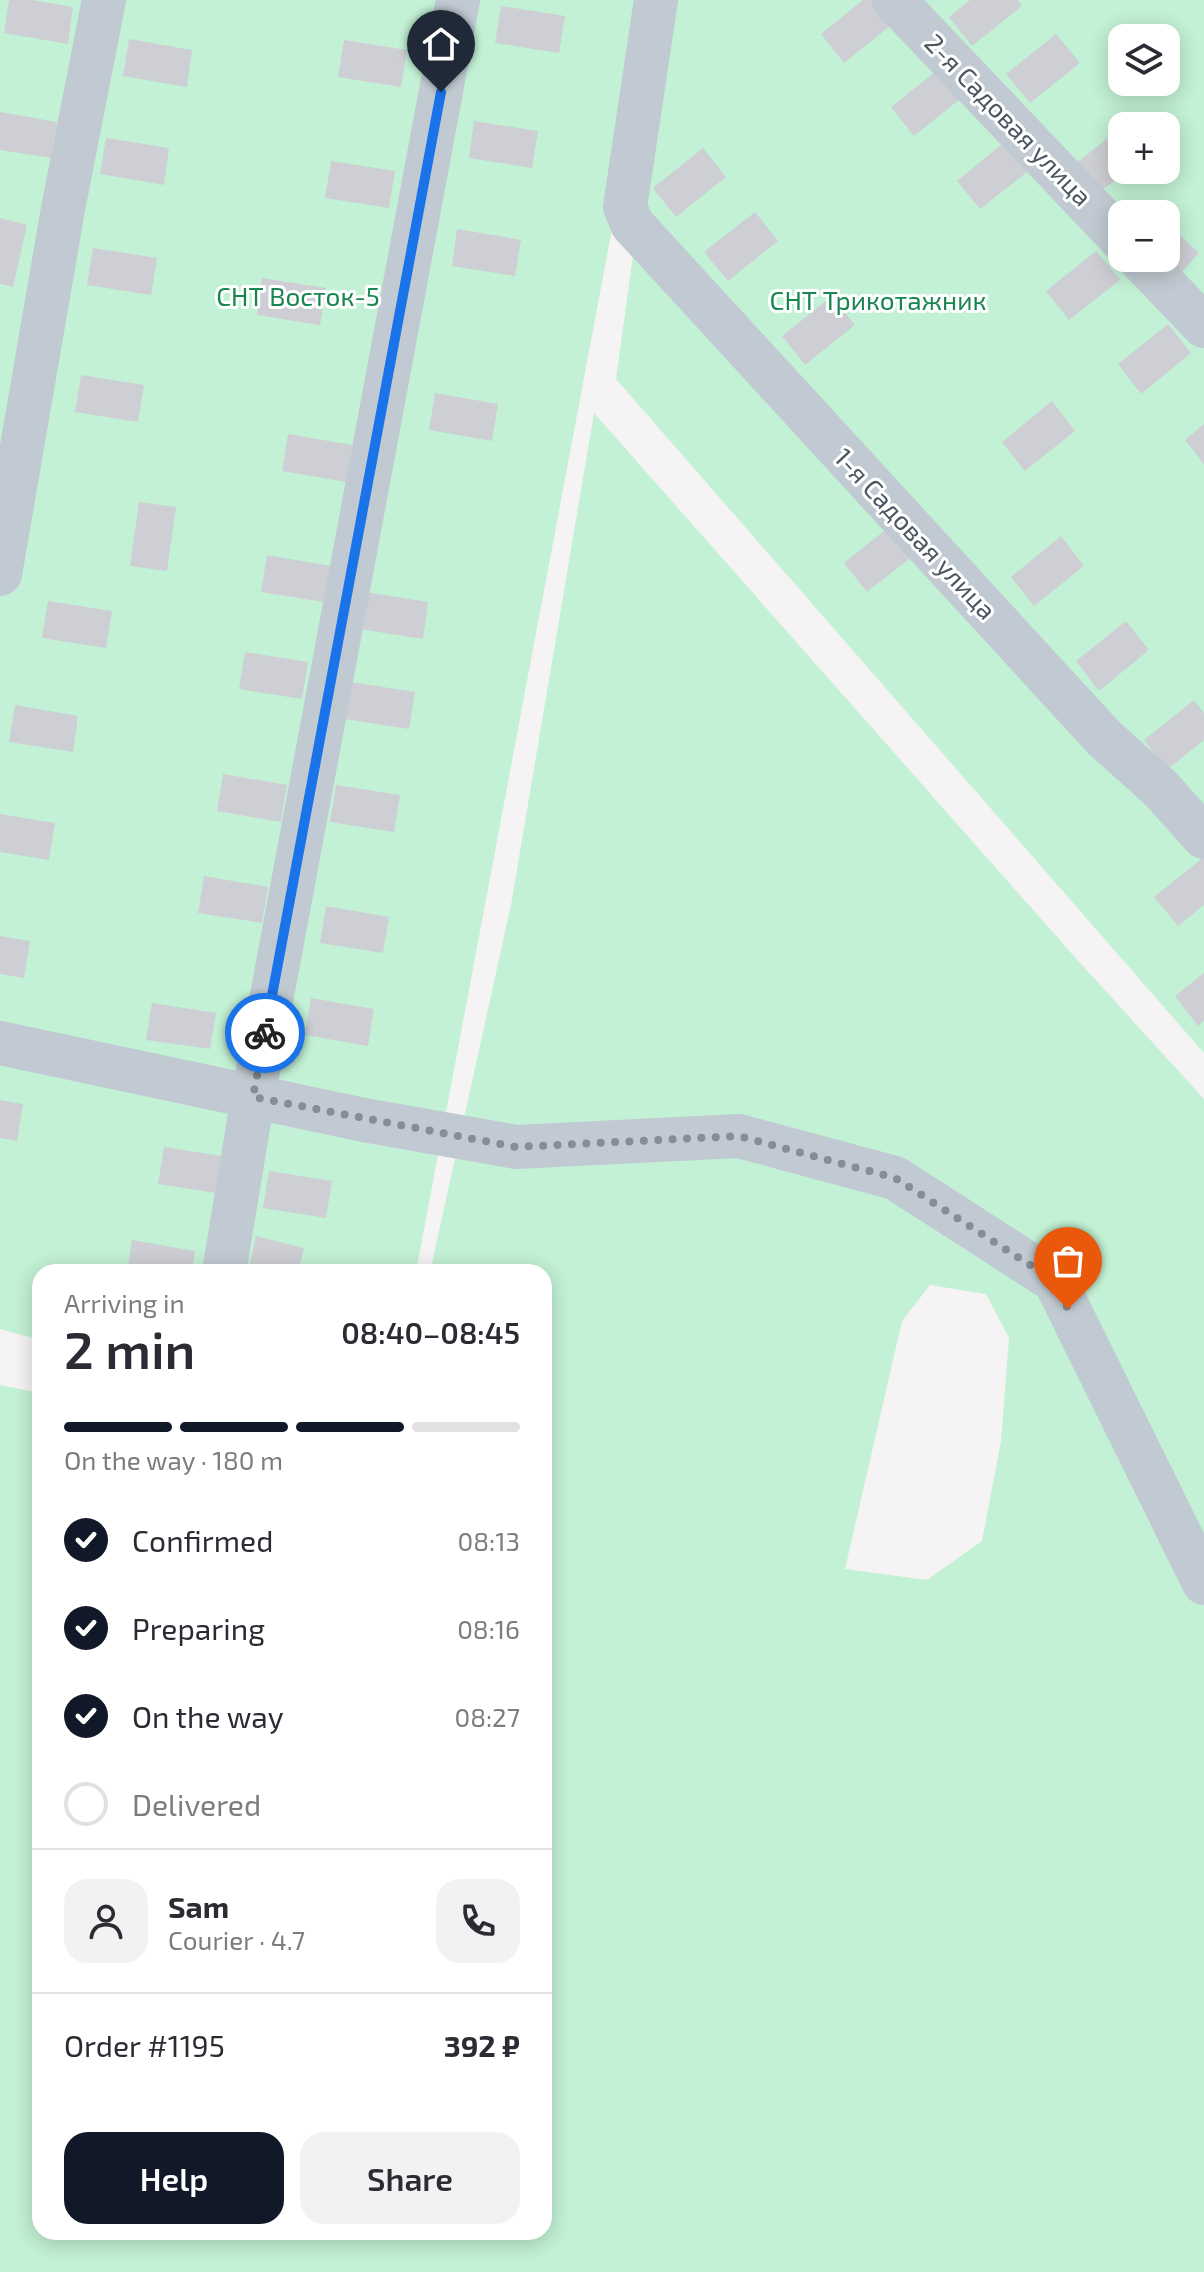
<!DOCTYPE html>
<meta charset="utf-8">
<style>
:root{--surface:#fff;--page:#f2f2f3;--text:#2b2b33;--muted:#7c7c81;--line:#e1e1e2;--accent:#111827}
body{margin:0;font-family:"Exo 2",sans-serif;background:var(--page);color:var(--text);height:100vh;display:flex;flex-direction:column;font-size:30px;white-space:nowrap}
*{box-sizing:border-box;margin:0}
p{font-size:26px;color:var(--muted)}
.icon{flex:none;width:44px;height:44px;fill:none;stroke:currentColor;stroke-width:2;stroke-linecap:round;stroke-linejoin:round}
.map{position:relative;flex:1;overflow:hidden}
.panel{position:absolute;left:32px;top:1264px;width:520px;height:976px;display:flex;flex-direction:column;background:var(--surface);border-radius:24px;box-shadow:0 4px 20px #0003}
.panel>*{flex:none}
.tools{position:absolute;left:1108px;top:24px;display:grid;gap:16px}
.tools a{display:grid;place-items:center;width:72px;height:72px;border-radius:16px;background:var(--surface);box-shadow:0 4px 20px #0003;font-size:40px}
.pin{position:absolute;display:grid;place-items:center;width:68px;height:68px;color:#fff;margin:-82px -34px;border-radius:50% 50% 50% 0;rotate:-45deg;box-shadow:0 0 8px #0007}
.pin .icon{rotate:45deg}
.courier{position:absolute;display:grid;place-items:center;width:80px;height:80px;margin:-40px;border:6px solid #1a73e8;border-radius:50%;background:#fff;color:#222;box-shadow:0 2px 10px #0007}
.summary em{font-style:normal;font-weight:600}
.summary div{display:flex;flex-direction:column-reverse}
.summary{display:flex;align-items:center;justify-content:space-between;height:136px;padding:0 32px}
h1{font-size:52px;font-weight:600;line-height:60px}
.bar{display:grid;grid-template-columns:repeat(4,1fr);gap:12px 8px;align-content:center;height:96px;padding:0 32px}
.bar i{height:10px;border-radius:6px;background:var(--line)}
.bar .active{background:var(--accent)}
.bar p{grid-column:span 4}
.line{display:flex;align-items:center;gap:20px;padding:0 32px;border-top:2px solid var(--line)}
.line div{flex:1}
.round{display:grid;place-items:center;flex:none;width:84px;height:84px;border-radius:24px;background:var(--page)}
ol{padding:0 32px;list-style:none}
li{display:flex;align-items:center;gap:24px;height:88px}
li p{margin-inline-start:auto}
li .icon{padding:8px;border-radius:50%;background:var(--accent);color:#fff;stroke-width:4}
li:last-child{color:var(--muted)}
li i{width:44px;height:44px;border:4px solid var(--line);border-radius:50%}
.action{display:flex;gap:16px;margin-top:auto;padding:16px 32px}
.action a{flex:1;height:92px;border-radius:24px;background:var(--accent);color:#fff;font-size:32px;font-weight:600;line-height:92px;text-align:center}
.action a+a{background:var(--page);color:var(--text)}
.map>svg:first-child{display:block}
</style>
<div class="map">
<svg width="1204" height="2272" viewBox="0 0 1204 2272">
<rect width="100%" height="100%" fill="#f5f3f3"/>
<!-- green -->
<path fill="#c3f1d5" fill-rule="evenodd" d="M 0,0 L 655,0 L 416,1272 L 40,1272 L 40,1340 L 0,1329 Z
M 668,0 L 1204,0 L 1204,1053 L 616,379 ZM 1122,38 L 1166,38 L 1166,82 L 1122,82 ZM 1122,126 L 1166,126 L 1166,170 L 1122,170 ZM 1122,214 L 1166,214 L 1166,258 L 1122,258 Z
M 594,413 L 1072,954 L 1204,1099 L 1204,2272 L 0,2272 L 0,1385 L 40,1393 L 40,2232 L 544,2232 L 544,1272 L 430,1272 L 511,905 ZM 930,1285 L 986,1294 L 1009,1338 L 1001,1441 L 982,1541 L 927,1580 L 845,1569 L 902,1321 Z"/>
<!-- building -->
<path fill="#cdcfd5" d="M 9,0 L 32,0 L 73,7 L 68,44 L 4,33 Z
M 863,0 L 876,0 L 895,22 L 844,63 L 821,34 Z
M 970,0 L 1018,0 L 1022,6 L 972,46 L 949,17 Z
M 501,6 L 565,16 L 559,53 L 495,43 Z
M 1056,34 L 1080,63 L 1030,103 L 1006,74 Z
M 129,39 L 192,50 L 187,87 L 123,76 Z
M 344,40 L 407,50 L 401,87 L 338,77 Z
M 941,67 L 964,96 L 914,136 L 891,107 Z
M 0,112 L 57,122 L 51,158 L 0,150 Z
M 474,121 L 538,131 L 532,168 L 469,158 Z
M 1122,127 L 1122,170 L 1128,170 L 1095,196 L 1071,167 Z
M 106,138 L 169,148 L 164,185 L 100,174 Z
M 1007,140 L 1031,169 L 980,209 L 957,181 Z
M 703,148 L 726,177 L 676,217 L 653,188 Z
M 331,161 L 395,171 L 389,208 L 325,198 Z
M 755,212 L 778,241 L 728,281 L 704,252 Z
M 0,218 L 27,225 L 13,287 L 0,284 Z
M 1166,222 L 1199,253 L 1175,280 L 1166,258 Z
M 457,229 L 521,240 L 515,276 L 452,266 Z
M 93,248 L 157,258 L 151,295 L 87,285 Z
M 1096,251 L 1120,280 L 1069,320 L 1046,291 Z
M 262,278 L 326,288 L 320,325 L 257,315 Z
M 832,296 L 855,325 L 805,365 L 782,336 Z
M 1168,324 L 1191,353 L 1141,394 L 1118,364 Z
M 81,375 L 144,385 L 138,422 L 75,412 Z
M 435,393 L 498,404 L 492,441 L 429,430 Z
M 1052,401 L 1075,431 L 1025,471 L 1002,442 Z
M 1204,424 L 1204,464 L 1185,440 Z
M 288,434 L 352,445 L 346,482 L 282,471 Z
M 139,502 L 176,507 L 167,571 L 130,566 Z
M 894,523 L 918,552 L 867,592 L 844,563 Z
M 1061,536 L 1084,566 L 1034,606 L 1011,577 Z
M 267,555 L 330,566 L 324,602 L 261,592 Z
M 365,592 L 428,602 L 423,639 L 359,629 Z
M 48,601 L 112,611 L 106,648 L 42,638 Z
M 1126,621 L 1149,650 L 1099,691 L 1076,661 Z
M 245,652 L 308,662 L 302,699 L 239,689 Z
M 351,682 L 415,692 L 409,729 L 345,719 Z
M 1194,700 L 1204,713 L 1204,740 L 1167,770 L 1144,740 Z
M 15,705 L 78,716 L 73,752 L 9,742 Z
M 223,774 L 287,785 L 281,822 L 217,811 Z
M 336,785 L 400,795 L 394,832 L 330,822 Z
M 0,814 L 55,823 L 49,860 L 0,852 Z
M 1204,857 L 1204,905 L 1178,926 L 1154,897 Z
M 204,876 L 268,887 L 262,923 L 198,913 Z
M 326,906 L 389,917 L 383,953 L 320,943 Z
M 0,936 L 30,941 L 24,978 L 0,974 Z
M 1204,973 L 1204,1021 L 1198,1026 L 1175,996 Z
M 311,998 L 374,1009 L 368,1046 L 305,1035 Z
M 152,1003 L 216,1013 L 210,1049 L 146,1040 Z
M 0,1100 L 23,1104 L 17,1141 L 0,1138 Z
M 164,1147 L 228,1157 L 222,1194 L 158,1184 Z
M 269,1171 L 332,1181 L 326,1218 L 263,1208 Z
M 256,1236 L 304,1248 L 298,1272 L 248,1272 Z
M 132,1240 L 195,1251 L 192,1272 L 127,1272 Z"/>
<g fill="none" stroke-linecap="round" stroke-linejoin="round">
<!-- minor -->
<path stroke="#c1cad2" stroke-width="44" d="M 656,0 L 625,207 L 632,224 L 1104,738 L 1161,789 L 1204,837
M 894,0 L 1122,240
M 1139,258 L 1204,326
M 0,574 L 63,209 L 104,0
M 0,1043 L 364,1120 L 516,1147 L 739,1136 L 895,1178 L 1055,1281 L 1204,1583
M 224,1272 L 253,1097 L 458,0"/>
</g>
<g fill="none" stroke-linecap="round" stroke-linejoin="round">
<!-- done -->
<path stroke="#868d94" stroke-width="8" stroke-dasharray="0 14.4" d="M 265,1033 L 253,1097 L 516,1147 L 739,1136 L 895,1178 L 1055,1281 L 1068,1309"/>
<!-- route -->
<path stroke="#1a73e8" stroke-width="10" d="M 265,1033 L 441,92"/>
</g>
<g text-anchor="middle" stroke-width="6" stroke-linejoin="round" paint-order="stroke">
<!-- street labels -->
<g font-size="26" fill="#4a5661" stroke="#fff">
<text transform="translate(1008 120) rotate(46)" y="9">2-я Садовая улица</text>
<text transform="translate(915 534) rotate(47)" y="9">1-я Садовая улица</text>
</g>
<!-- park labels -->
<g font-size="26" fill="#17864f" stroke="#fff">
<text x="298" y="306">СНТ Восток-5</text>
<text x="878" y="310">СНТ Трикотажник</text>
</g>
</g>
</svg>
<div class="tools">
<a><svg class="icon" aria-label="layers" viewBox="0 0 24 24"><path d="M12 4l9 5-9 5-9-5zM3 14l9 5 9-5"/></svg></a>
<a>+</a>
<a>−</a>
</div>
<div class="pin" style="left:1068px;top:1309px;background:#ea580c"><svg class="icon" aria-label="bag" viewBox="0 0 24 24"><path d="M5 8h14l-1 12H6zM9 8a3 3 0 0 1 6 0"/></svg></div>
<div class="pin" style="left:441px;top:92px;background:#1f2937"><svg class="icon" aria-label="home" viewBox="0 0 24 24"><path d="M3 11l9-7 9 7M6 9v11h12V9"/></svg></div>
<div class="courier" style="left:265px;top:1033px"><svg class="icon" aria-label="bike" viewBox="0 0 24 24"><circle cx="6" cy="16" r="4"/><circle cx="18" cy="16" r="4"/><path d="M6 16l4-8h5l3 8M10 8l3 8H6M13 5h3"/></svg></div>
<section class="panel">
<div class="summary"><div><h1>2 min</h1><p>Arriving in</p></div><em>08:40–08:45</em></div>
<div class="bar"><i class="active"></i><i class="active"></i><i class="active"></i><i></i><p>On the way · 180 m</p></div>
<ol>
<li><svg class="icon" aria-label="check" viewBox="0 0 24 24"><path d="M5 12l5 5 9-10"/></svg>Confirmed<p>08:13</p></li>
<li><svg class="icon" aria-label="check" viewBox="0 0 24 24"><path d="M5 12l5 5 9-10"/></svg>Preparing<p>08:16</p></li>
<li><svg class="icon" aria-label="check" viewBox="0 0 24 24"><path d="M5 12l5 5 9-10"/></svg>On the way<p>08:27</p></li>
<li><i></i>Delivered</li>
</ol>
<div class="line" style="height:144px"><a class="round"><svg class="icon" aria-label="person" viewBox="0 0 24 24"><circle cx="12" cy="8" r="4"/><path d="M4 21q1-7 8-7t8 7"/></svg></a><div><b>Sam</b><p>Courier · 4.7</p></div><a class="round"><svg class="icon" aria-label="phone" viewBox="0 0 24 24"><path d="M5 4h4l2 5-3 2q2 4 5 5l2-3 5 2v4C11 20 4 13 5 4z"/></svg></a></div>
<div class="line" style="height:104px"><div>Order #1195</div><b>392 ₽</b></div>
<div class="action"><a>Help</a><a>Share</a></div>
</section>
</div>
